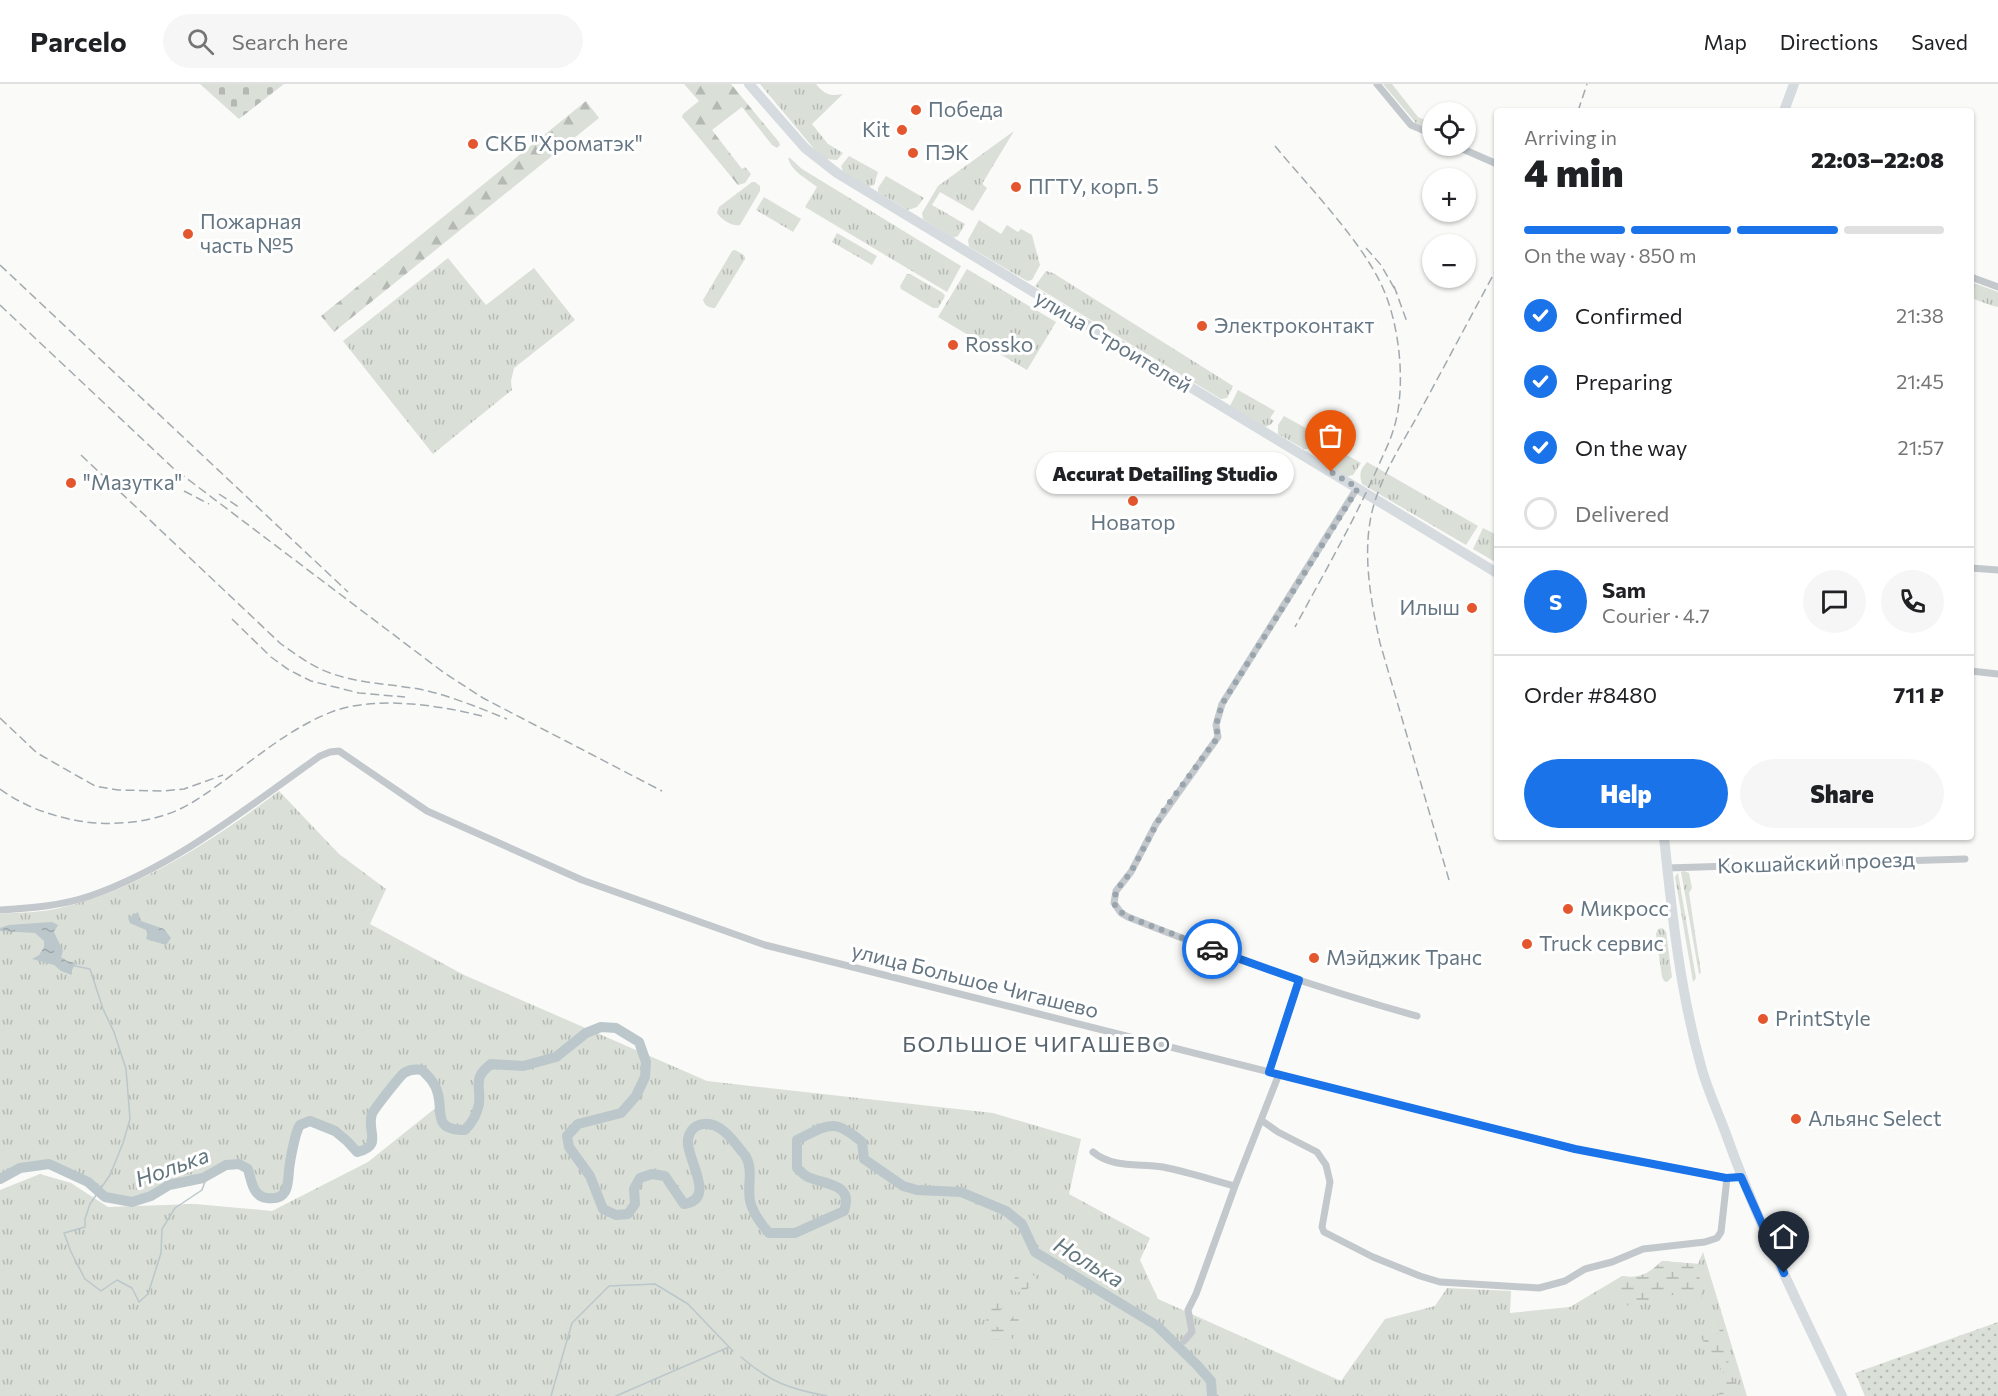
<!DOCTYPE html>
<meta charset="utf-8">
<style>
:root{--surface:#fff;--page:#f6f6f6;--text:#202124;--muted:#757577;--line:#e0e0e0;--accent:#1a73e8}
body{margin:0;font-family:Commissioner,sans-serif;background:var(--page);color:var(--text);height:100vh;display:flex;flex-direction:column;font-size:22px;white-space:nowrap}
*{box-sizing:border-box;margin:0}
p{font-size:20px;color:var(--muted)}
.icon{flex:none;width:33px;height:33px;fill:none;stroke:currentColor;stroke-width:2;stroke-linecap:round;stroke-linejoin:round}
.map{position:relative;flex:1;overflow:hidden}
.panel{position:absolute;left:1494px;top:24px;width:480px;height:732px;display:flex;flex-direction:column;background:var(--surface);border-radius:6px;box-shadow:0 2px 4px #0004}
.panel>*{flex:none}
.buttons{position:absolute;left:1422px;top:18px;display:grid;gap:12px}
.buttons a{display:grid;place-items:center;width:54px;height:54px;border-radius:50%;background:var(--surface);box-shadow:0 2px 4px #0004;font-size:30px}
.pin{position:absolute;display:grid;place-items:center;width:51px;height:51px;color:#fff;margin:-62px -26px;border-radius:50% 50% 50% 0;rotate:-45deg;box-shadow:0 0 6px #0007}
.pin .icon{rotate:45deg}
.courier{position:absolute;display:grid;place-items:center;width:60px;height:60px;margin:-30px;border:4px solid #1a73e8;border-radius:50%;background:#fff;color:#222;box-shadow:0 2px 8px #0007}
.bubble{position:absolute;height:42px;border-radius:21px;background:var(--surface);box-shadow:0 2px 4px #0004;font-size:20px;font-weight:800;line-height:42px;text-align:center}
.overview em{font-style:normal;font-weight:800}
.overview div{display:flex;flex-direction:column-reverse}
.overview{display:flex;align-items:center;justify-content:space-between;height:102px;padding:0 30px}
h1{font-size:39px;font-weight:800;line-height:45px}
.bar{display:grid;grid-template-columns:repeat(4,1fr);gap:9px 6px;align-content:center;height:72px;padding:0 30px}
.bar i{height:8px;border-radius:4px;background:var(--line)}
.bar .current{background:var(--accent)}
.bar p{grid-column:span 4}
.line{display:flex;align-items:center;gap:15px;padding:0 30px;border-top:2px solid var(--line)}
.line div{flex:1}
.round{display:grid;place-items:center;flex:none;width:63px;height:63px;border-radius:32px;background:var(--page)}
ol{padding:0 30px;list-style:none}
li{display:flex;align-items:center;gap:18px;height:66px}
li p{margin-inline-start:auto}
li .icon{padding:6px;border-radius:50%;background:var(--accent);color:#fff;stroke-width:4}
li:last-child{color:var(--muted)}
li i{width:33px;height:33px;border:3px solid var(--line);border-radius:50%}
.primary-button{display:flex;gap:12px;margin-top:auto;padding:12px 30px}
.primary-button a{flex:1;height:69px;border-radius:36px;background:var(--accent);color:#fff;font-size:24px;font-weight:800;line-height:69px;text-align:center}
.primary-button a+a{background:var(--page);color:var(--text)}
header{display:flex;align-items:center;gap:36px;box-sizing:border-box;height:84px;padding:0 30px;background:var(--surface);border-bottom:2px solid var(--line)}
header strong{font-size:28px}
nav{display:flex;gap:33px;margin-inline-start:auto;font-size:21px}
.search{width:420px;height:54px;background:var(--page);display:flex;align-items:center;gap:15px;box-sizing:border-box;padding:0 21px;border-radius:33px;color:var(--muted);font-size:22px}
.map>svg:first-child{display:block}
</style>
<header>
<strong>Parcelo</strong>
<div class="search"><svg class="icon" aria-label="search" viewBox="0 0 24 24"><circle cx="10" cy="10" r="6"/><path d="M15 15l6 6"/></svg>Search here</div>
<nav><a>Map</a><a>Directions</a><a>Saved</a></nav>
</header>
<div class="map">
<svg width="1998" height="1312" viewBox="0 0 1998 1312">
<defs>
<pattern id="grass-tufts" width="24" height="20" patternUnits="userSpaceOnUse" patternTransform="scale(1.5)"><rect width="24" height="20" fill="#dadfd7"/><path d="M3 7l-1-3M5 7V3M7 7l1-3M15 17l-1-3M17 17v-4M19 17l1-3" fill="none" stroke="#b4b9b4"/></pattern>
<pattern id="forest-firs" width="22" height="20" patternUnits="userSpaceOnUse" patternTransform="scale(1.5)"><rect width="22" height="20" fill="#dadfd7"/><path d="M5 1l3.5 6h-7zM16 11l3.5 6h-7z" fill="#b4b9b4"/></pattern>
<pattern id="wetland-marsh" width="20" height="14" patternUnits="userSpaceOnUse" patternTransform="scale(1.5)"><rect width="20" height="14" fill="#dadfd7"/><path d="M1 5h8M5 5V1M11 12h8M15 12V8" fill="none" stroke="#b4b9b4"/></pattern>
<pattern id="cemetery-stones" width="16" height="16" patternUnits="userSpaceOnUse" patternTransform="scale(1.5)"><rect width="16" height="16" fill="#dadfd7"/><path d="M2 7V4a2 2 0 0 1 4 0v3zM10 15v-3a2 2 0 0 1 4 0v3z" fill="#b4b9b4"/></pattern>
<pattern id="park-dots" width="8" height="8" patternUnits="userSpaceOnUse" patternTransform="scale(1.5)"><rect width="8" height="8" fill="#dadfd7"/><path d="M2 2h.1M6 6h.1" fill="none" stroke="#b4b9b4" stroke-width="1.8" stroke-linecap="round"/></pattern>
<pattern id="water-ripples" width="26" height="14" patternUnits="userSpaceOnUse" patternTransform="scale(1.5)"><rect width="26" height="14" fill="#bbc7cb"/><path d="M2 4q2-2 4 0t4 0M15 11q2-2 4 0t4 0" fill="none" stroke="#9ca6aa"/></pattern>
</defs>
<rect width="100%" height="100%" fill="#fafaf8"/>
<!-- grass -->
<path fill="url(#grass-tufts)" d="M 760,0 L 816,0 C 824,10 831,13 843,10 L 812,40 L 828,60 L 843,69 L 837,76 L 826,75 L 815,66 Z
M 1383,0 L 1392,0 L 1418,33 L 1432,39 L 1432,47 L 1416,39 Z
M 1014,47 L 982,100 L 987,104 L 973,127 L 940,108 L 932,121 L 965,140 L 958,152 L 953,154 L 923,135 L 922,129 L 938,102 Z
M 849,72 L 878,88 L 874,101 L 868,103 L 843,87 L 841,82 Z
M 788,74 L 790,74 L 802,85 L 961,182 L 947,208 L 805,123 L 817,103 C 806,94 792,88 788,74 Z
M 886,92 L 924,114 L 917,123 L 908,126 L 878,108 L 878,104 Z
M 752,98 L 755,98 L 760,102 L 760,107 L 740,141 C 732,143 721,135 717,129 L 719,123 Z
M 764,113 L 801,135 L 793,148 L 756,126 Z
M 979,136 L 1001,150 L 1007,141 L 1018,148 L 1021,145 L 1032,151 L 1040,181 L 1032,196 L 1027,197 L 969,163 L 968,156 Z
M 837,149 L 877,172 L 872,181 L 832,158 Z
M 735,166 L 744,171 L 745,175 L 715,224 C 709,224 705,222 703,216 L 732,167 Z
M 448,174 L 486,221 L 534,184 L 575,236 L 514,284 L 511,297 L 512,306 L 433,370 L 343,257 Z
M 967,185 L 1056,238 L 1027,286 L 938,233 Z
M 1046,187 L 1053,189 L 1233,302 L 1227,314 L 1221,315 L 1035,202 Z
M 907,190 L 910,190 L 943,209 L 945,212 L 938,224 L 933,224 L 901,205 L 900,202 Z
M 1971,198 L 1998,208 L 1998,223 C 1988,221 1981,217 1971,214 Z
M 1238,306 L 1275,327 L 1270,334 L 1274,337 L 1270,341 L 1265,343 L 1230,322 Z
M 1284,332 L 1320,352 L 1311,365 L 1304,365 L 1278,350 L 1278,341 Z
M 1327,360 L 1361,379 L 1353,391 L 1345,393 L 1316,376 Z
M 1367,378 L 1478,442 L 1466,461 L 1362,400 C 1359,390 1360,386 1367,378 Z
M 1483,444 L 1497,451 L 1497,479 L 1473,465 Z
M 279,707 L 339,770 L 386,805 L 370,840 L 464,891 L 707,997 L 993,1029 L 1081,1055 L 1069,1110 L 1150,1154 L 1140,1176 L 1158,1215 L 1341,1297 L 1385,1235 L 1435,1222 L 1447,1204 L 1511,1207 L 1510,1229 L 1570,1223 L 1622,1192 L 1634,1194 L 1648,1190 L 1662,1177 L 1698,1180 L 1703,1168 L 1747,1312 L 0,1312 L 0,1106 L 40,1090 L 71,1099 L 108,1123 L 195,1120 L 272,1127 L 368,1078 L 438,1022 C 438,1006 433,997 422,986 C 415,985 410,985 404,989 C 400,992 374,1025 372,1030 C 366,1047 384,1062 357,1068 L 347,1057 L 334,1047 L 310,1037 L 300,1041 C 295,1048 290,1077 289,1086 C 288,1101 288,1117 267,1114 C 253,1113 251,1096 248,1085 L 239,1080 L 226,1082 L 207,1092 L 169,1101 L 151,1112 L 132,1118 L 105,1113 L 88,1098 L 49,1080 L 20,1084 L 0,1095 L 0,830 C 20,828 41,829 60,824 C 136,807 217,754 279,707 Z
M 1684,787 L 1689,789 L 1692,804 L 1689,809 L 1701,889 L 1699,890 L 1681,788 Z
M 1678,789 L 1696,894 L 1693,898 L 1675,793 Z
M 1662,844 L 1666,848 L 1672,893 L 1667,898 L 1664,897 L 1662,893 L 1656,850 L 1658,845 Z"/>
<!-- forest -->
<path fill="url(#forest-firs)" d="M 684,0 L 731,0 L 779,58 L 780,61 L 777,64 L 772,61 L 742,23 L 712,46 L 742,85 L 745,83 L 751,90 L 745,99 L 738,101 L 682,33 L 683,30 L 699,17 Z
M 586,17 L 599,34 L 334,248 L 321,232 Z"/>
<!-- wetland -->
<path fill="url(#wetland-marsh)" d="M 1662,1177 L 1698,1180 L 1702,1214 C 1671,1207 1659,1212 1630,1224 L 1620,1213 L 1622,1192 C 1640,1195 1649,1189 1662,1177 Z
M 1027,1185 L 1041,1199 L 1017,1209 L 1012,1204 L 1015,1193 Z
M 1004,1205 C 1007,1217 1002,1224 995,1235 L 997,1243 L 1005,1244 L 1014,1231 L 1022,1231 L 1020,1244 L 1016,1254 L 1002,1256 L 990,1255 L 985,1242 L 992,1211 Z
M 1715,1224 L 1722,1240 L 1729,1267 L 1728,1284 L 1742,1312 L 1718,1312 L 1726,1293 L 1700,1252 L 1720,1249 Z"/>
<!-- cemetery -->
<path fill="url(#cemetery-stones)" d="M 200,0 L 284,0 L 239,35 Z"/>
<!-- park -->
<path fill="url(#park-dots)" d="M 1998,1238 L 1998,1312 L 1865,1312 L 1855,1289 Z"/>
<!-- water -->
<path fill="url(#water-ripples)" d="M 138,828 L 141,837 L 164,845 L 171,854 L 166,861 L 146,855 L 148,847 L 130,839 L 128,834 Z
M 52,838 L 58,841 L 54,848 L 63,867 L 61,873 L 67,877 L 76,879 L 72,886 L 72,891 L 61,887 L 54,881 L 32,875 L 39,871 L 44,863 L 44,857 L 35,849 L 0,847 L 0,844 L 9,841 Z"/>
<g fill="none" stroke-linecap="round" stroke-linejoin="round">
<!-- stream -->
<path stroke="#bbc7cb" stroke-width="1.5" d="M 75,882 L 90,885 L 103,925 L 114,948 L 126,985 L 130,1035 L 123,1059 L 110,1091 L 90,1120 L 85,1135 L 85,1143 L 64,1149 L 71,1168 L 85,1195 L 101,1207 L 117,1196 L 132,1204 L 139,1218 L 148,1210 L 161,1169 L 162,1145 L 175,1124 L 202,1106 L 207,1092
M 741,1273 C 770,1298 789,1305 827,1312
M 551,1312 L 572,1239 L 609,1202 L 655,1200 L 688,1220 L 729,1263
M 616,1312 L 729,1263 L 733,1267"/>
<!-- river -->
<path stroke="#bbc7cb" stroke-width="10" d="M 745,1071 C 754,1086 747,1100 750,1117 C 753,1130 761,1140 769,1149 L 795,1149 L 844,1127 C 854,1099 825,1101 808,1093 C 804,1091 800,1087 797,1084 L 797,1056 C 828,1041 833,1033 862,1058 L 864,1075 L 903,1102 L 917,1106 L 961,1108 L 1006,1127 L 1022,1140 L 1035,1168 L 1156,1241 L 1197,1281 L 1211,1297 L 1212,1312
M 0,1095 L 20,1084 L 49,1080 L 88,1098 L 105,1113 L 132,1118 L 151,1112 L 169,1101 L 203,1094 L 226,1081 L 239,1080 L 248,1085 C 251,1096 253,1113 267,1114 C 288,1117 288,1101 289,1086 C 290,1077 295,1048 300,1041 L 310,1037 L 335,1047 L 347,1057 L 357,1068 C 384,1062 366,1047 372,1030 C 374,1025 400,992 404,989 C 410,985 415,985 422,986 C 429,993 436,1000 438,1010 C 443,1030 433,1046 465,1046 C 472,1039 477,1030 479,1020 C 481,1000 472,995 491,980 L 523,982 L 556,973 L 586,949 L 601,943 L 616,944 L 639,958 L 646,978 L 645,993 L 636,1012 L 621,1029 L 578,1040 L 567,1052 L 569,1063 L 590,1092 L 603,1125 L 616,1131 L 628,1130 L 635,1120 L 634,1105 L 640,1094 L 652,1090 L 665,1092 L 684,1120 C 718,1115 685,1074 688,1055 C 689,1049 693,1043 699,1041 C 718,1034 734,1057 743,1069"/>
<!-- street -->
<path stroke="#c3c8cc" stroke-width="7" d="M 1377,0 L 1411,41 L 1432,50
M 1456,62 L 1497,80
M 1971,193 L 1998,203
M 1357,404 L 1222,620 L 1216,641 L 1218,653 L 1156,740 L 1131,788 L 1116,807 L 1114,819 L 1121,829 L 1128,833 C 1223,871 1319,905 1417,932
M 1971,484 L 1998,486
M 1971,587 L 1998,590
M 1667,784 L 1965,775
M 0,826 C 30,824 61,822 90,812 C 174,783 248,723 320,672 L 330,668 L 339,667 L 427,727 L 582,796 L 765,861 L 1575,1065 L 1727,1094 L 1741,1093
M 1269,988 L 1299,896
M 1261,1036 L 1278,1048 L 1317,1068 L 1326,1081 L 1330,1098 L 1322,1143 L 1324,1148 L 1373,1173 L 1420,1192 L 1440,1198 L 1539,1204 L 1565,1197 L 1585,1185 L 1612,1178 L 1643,1165 L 1705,1158 L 1717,1154 L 1721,1148 L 1727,1094
M 1093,1068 C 1114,1085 1139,1079 1163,1083 C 1188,1088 1212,1096 1235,1102
M 1184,1257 L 1192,1248 L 1188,1226 L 1196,1210 L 1235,1102 L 1279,990"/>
<!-- primary -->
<path stroke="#d6dbdf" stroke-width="10" d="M 749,0 L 805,64 L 837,89 L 1497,489
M 1784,27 L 1794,0
M 1664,753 C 1672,830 1680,907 1701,982 C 1707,1005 1718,1028 1726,1050 C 1758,1140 1801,1226 1842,1312"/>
<!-- rail -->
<path stroke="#a2aab0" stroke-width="1.5" stroke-dasharray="9 4.5" stroke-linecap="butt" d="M 1578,27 L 1587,0
M 1275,62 C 1308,102 1359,154 1381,200 C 1400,239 1407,305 1393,347 C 1389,360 1382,373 1377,385 C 1353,439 1323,491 1295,543
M 1366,164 L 1381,181 L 1397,209
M 0,181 L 348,508
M 1394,202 L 1407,238
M 0,221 L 173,384 L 443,588 L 483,614 L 662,707
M 81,371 L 281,560 C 297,571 314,584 333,590 C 362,600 394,600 424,606 C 453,613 480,624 507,635
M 184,407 L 209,420
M 219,410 L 240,424
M 232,535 L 271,573 L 289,586 L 311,597 L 359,609 L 405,613
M 0,634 L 37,669 L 95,702 L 118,706 L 162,707 L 184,705 L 223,691
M 0,705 C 23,722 51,732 79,737 C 116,743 161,738 193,718 C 241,688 281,647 334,627 C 377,612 439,621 482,632
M 1449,796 L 1380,559 C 1370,513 1360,460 1376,414 C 1386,384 1404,356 1419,329 C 1445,281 1471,232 1497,184"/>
</g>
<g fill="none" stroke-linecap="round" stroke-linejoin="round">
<!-- done -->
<path stroke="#99a4ac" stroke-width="6" stroke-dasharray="0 10.8" d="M 1212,865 L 1128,833 L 1117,825 L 1114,819 L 1116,807 L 1131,788 L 1164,726 L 1218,653 L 1216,641 L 1222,620 L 1358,404 L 1331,388"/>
<!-- route -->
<path stroke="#1a73e8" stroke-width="8" d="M 1212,865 L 1299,896 L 1269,988 L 1575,1065 L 1726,1094 L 1741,1093 L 1784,1189"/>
</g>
<!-- markers -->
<g fill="#e4572e" stroke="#fff" stroke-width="2">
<circle cx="916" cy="26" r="6"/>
<circle cx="902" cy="46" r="6"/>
<circle cx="473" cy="60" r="6"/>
<circle cx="913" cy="69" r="6"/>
<circle cx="1016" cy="103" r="6"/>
<circle cx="188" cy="150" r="6"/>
<circle cx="1202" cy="242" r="6"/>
<circle cx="953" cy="261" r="6"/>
<circle cx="71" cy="399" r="6"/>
<circle cx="1133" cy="417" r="6"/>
<circle cx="1472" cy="524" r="6"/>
<circle cx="1568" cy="825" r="6"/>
<circle cx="1527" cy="860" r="6"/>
<circle cx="1314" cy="874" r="6"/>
<circle cx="1763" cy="935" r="6"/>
<circle cx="1796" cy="1035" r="6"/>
</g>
<g text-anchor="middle" stroke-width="6" stroke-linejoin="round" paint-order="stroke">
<!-- poi labels -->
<g font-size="21" fill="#657683" stroke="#fff" text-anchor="start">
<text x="928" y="33">Победа</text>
<text x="890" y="53" text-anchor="end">Kit</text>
<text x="485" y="67">СКБ "Хроматэк"</text>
<text x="925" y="76">ПЭК</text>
<text x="1028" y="110">ПГТУ, корп. 5</text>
<text x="200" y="145">Пожарная<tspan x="200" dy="24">часть №5</tspan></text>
<text x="1214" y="249">Электроконтакт</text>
<text x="965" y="268">Rossko</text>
<text x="83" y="406">"Мазутка"</text>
<text x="1133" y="446" text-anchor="middle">Новатор</text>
<text x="1460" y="531" text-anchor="end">Илыш</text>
<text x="1580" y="832">Микросс</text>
<text x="1539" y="867">Truck сервис</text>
<text x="1326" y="881">Мэйджик Транс</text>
<text x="1775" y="942">PrintStyle</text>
<text x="1808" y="1042">Альянс Select</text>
</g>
<!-- street labels -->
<g font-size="21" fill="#657683" stroke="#fff">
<text transform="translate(1113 258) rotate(31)" y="7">улица Строителей</text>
<text transform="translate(1816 779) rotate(-2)" y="7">Кокшайский проезд</text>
<text transform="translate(975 897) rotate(14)" y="7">улица Большое Чигашево</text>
</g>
<!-- neighbourhood labels -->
<g font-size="22" letter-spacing="1.5" fill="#57646e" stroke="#fff">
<text x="1037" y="968">БОЛЬШОЕ ЧИГАШЕВО</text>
</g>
<!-- water labels -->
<g font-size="22" font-style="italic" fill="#60757c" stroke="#fff">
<text transform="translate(172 1083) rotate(-20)" y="8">Нолька</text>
<text transform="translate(1089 1178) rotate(31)" y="8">Нолька</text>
</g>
</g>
</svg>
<div class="buttons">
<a><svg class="icon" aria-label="locate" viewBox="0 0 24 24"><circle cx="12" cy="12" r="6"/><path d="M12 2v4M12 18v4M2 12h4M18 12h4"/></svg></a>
<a>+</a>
<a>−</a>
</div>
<div class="pin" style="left:1331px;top:388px;background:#ea580c"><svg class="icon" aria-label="bag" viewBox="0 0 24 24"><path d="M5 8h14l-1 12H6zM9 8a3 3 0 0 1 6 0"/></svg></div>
<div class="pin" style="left:1784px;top:1189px;background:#1f2937"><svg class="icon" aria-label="home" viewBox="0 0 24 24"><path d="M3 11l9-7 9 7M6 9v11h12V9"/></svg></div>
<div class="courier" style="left:1212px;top:865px"><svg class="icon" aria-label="car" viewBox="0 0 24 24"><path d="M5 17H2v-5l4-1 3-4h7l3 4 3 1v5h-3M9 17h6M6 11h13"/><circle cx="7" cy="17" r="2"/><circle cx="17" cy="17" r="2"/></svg></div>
<div class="bubble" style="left:1036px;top:368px;width:258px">Accurat Detailing Studio</div>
<section class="panel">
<div class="overview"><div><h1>4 min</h1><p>Arriving in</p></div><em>22:03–22:08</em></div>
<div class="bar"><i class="current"></i><i class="current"></i><i class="current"></i><i></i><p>On the way · 850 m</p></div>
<ol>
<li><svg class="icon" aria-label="check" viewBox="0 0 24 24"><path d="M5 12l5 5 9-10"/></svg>Confirmed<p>21:38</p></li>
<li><svg class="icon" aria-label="check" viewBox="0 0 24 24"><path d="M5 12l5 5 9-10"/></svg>Preparing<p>21:45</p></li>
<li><svg class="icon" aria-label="check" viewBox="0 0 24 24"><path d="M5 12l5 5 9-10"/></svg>On the way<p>21:57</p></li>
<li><i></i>Delivered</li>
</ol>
<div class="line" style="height:108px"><b class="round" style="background:var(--accent);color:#fff">S</b><div><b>Sam</b><p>Courier · 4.7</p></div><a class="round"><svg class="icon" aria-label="chat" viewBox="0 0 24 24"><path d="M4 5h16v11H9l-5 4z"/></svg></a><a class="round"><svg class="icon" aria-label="phone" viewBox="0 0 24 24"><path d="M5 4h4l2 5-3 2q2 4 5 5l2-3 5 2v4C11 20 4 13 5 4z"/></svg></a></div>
<div class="line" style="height:78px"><div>Order #8480</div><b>711 ₽</b></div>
<div class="primary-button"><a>Help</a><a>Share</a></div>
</section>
</div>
